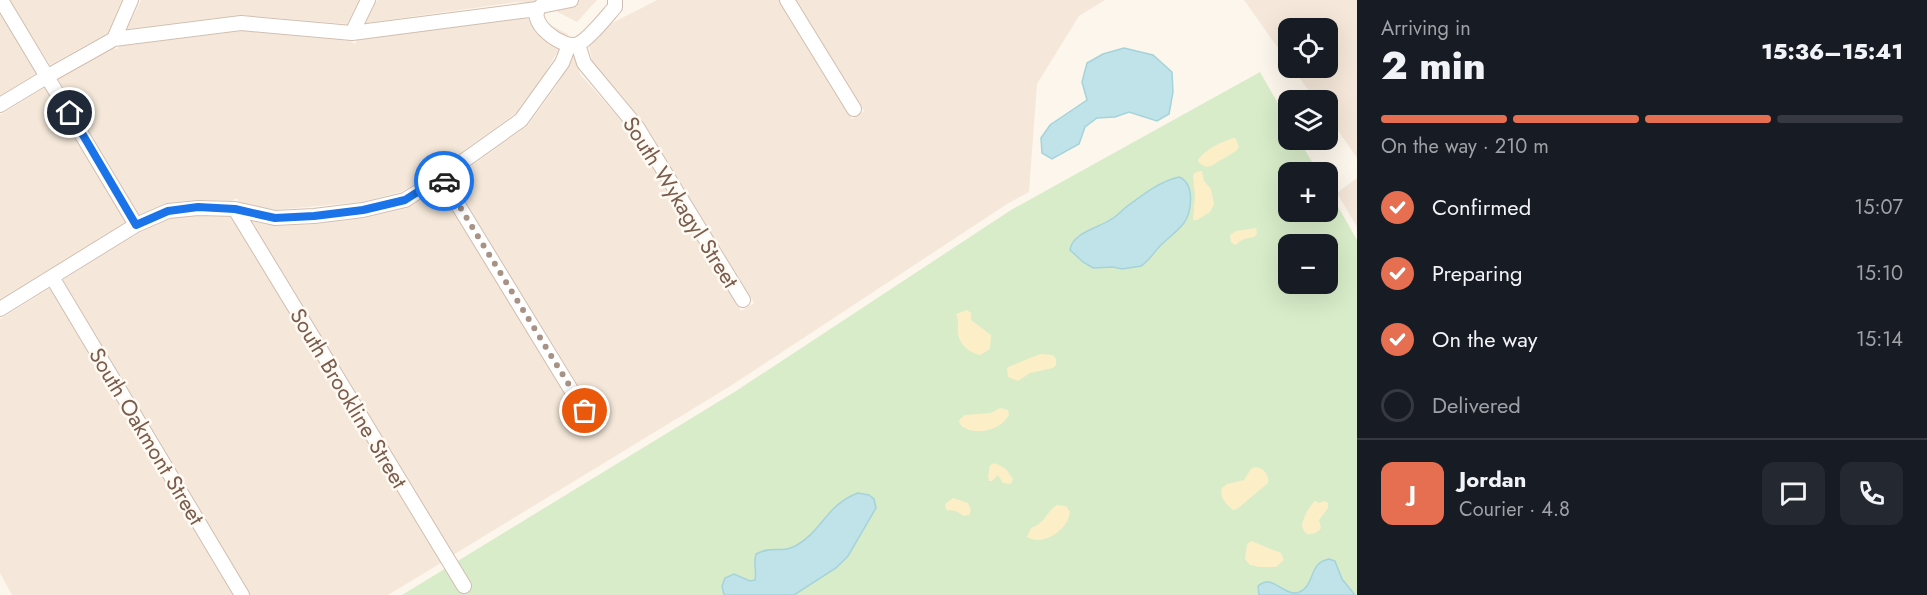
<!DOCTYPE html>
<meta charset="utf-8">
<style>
:root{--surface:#171b24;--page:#242831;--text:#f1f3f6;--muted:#9ea1a6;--line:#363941;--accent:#e76f51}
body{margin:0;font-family:Jost,sans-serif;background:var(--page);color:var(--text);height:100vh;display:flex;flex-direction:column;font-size:22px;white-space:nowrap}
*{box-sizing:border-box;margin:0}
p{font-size:20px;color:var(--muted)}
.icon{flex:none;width:33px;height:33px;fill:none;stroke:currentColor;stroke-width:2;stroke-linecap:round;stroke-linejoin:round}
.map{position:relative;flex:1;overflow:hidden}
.sheet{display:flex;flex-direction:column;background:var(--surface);width:570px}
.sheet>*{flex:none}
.tools{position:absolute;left:1278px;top:18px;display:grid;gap:12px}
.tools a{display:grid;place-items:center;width:60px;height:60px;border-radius:12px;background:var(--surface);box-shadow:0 6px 24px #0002;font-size:30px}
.pin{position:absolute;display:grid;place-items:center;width:51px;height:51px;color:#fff;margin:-26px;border:3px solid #fff;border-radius:50%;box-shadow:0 2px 6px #0007}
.courier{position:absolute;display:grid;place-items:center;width:60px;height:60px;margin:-30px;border:4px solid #1a73e8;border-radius:50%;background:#fff;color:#222;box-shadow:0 2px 8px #0007}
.headline em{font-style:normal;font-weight:800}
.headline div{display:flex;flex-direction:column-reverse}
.headline{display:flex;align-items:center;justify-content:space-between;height:102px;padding:0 24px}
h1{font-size:39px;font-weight:800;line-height:45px}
.bar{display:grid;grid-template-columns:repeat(4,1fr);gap:9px 6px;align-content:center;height:72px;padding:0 24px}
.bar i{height:8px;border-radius:4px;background:var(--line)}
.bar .on{background:var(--accent)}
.bar p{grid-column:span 4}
.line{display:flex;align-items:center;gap:15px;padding:0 24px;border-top:2px solid var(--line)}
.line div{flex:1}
.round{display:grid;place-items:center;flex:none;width:63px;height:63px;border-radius:12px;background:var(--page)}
ol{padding:0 24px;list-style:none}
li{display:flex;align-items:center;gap:18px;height:66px}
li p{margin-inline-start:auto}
li .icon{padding:6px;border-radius:50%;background:var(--accent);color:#fff;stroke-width:4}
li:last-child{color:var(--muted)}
li i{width:33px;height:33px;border:3px solid var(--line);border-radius:50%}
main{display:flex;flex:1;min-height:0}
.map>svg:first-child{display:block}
</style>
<main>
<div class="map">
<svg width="1357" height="595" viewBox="0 0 1357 595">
<rect width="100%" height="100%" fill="#fdf6ec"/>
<!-- residential -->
<path fill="#f5e8da" d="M 9,0 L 122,0 L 108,33 L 50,65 Z
M 141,0 L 359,0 L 347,24 L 239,15 L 127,29 Z
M 377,0 L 597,0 L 577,22 L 544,5 L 517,2 L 366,23 Z
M 657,0 L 779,0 L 852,119 L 864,111 L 796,0 L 1105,0 L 1079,16 L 1037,84 L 1029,192 L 1007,204 L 732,385 L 453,555 L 251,221 L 276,226 L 316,224 L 365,218 L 407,208 L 440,188 L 583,421 L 595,413 L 452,180 L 528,125 L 557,85 L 575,54 L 580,74 L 632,132 L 741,311 L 754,303 L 644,123 L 593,66 L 587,36 Z
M 1244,0 L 1357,0 L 1357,158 L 1328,116 L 1328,100 L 1316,100 L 1292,68 L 1328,68 L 1328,28 L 1288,28 L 1288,62 Z
M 0,13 L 37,73 L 0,96 Z
M 518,18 L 540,20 L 568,34 L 544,75 L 516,113 L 437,170 L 401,192 L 361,202 L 275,210 L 239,202 L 237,198 L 232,201 L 196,200 L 166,203 L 139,215 L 58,79 L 114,48 L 118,49 L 119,46 L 242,31 L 350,41 L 355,44 L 357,40 Z
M 46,87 L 126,222 L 0,299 L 0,115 Z
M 1357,178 L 1357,227 L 1337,193 Z
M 199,216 L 231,217 L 441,563 L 388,595 L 250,595 L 63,280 L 140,232 L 170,218 Z
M 50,288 L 233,595 L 12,595 L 0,573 L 0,319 Z"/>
<!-- green -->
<path fill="#d8ecc9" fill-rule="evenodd" d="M 1260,72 L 1288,121 L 1288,140 L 1299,140 L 1318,172 L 1288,172 L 1288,212 L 1328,212 L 1328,189 L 1357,240 L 1357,595 L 402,595 L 736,391 L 1011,210 ZM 1288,244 L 1328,244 L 1328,284 L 1288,284 Z"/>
<!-- sand -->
<path fill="#fcefc7" d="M 1233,138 L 1236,139 L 1239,147 L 1236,151 L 1211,166 L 1206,167 L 1199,163 L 1198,160 C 1204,150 1221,142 1233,138 Z
M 1202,171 L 1204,181 L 1211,189 L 1214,204 L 1210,212 L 1197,220 L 1193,220 L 1195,196 L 1193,175 L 1196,172 Z
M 1256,228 L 1257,234 L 1254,237 L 1244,239 L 1235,245 L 1231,242 L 1230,235 L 1236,231 Z
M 967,310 L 971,313 L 971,320 L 991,335 L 990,349 L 980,355 C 970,353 960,345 958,334 C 957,326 960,323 956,314 Z
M 1040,354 L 1053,355 L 1056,359 L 1056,365 L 1053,368 L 1030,373 L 1018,381 L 1008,377 L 1007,369 L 1008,367 Z
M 1000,408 L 1008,410 L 1009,415 C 1006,420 1000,426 994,428 C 984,433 964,433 959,422 L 960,419 L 965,415 L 991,413 Z
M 995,463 L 1006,469 L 1013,479 L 1011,484 L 1003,483 L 998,475 L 992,481 L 989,481 L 988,476 L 990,465 Z
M 1255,467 C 1263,467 1270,476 1268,483 L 1237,509 L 1233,510 C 1226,504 1219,497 1222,488 L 1227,484 L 1244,480 L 1251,469 Z
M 953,498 L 968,503 L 971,510 L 969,515 L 964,516 L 956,511 L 946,510 L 945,504 Z
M 1315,501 L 1319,503 L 1325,501 L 1328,503 L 1328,508 L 1319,520 L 1321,528 C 1318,532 1313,535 1307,534 C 1305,532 1302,529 1302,525 C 1303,518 1310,505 1315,501 Z
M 1057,505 L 1066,506 L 1070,512 C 1068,530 1043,547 1027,537 L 1031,528 C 1047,522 1044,514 1057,505 Z
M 1251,541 L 1281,553 L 1284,560 L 1276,567 L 1259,567 L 1250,565 L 1245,559 L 1247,544 Z"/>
<!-- water -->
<path fill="#bfe3e8" stroke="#a5d3da" stroke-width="1.5" d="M 1124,48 L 1153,55 L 1172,72 L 1173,92 L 1169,114 L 1157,121 L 1129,112 L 1115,117 L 1097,118 L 1085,127 L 1079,144 L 1052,159 L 1042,153 L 1041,138 L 1050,125 L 1087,100 L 1082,82 L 1087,63 L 1103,54 Z
M 1179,177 C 1195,183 1192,211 1184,223 C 1178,231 1168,238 1160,246 C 1154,252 1149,261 1141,266 L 1122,269 L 1113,267 L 1093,268 L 1083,262 L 1070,250 C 1072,233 1098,228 1110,220 C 1116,217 1120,212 1125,208 C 1141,196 1160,181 1179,177 Z
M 858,493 L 869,495 L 874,499 L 876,508 L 848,556 L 836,568 L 794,595 L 724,595 L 722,586 L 725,578 L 734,574 L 750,581 L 755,580 C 757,571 753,564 756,554 C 772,545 782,554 797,545 C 823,530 826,505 858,493 Z
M 1329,559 L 1335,561 L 1342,579 L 1355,595 L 1259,595 L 1258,586 C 1272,573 1282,595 1297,593 C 1317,586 1307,563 1329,559 Z"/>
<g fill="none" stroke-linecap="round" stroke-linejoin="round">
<!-- minor casing -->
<g stroke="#d1beb0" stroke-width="16">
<path id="minor" d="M 1,0 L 136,225
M 571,0 L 541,6 C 523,20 564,51 578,44 C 588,40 607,16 615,7 L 615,0
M 787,0 L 854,109
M 352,33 L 368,0
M 114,39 L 131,0
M 578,44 L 584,63 L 588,68 L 637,127 L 743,300
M 0,105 L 48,76 L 114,39 L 241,23 L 352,33 L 537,9
M 441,177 L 584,411
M 235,209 L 464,586
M 52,277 L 242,595
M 0,309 L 136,225 L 168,211 L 198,208 L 235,209 L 275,218 L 314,216 L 363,210 L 405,200 L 441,177 L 521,120 L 562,63 L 569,45"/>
</g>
<!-- minor -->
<use href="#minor" stroke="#fff" stroke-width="14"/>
</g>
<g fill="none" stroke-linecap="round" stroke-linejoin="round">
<!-- done -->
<path stroke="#a89285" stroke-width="6" stroke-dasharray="0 10.8" d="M 444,181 L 585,411"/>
<!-- route -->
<path stroke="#1a73e8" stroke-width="8" d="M 70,113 L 136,225 L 168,211 L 198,207 L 235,209 L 275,218 L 314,216 L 363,210 L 405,200 L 441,177 L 444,181"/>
</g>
<g text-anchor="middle" stroke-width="5" stroke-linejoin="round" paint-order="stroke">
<!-- street labels -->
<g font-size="22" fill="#7a5c4d" stroke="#fffaf3">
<text transform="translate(681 202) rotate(58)" y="8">South Wykagyl Street</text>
<text transform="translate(349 398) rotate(59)" y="8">South Brookline Street</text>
<text transform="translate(147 436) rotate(59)" y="8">South Oakmont Street</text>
</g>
</g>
</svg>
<div class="tools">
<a><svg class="icon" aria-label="locate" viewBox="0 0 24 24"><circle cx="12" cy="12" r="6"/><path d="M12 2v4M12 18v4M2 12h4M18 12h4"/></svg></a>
<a><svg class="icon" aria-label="layers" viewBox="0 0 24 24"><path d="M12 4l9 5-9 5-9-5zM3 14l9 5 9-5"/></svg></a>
<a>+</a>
<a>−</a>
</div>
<div class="pin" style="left:585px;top:411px;background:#ea580c"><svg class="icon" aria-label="bag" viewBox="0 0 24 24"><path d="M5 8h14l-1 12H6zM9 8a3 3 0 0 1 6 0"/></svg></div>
<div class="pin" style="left:70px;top:113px;background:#1f2937"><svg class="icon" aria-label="home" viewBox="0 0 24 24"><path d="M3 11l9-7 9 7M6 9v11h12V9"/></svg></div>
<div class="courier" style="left:444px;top:181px"><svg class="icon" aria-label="car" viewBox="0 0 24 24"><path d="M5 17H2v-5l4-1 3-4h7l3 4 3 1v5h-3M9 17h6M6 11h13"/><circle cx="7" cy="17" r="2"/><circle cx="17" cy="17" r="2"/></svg></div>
</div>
<section class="sheet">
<div class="headline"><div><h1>2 min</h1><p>Arriving in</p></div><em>15:36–15:41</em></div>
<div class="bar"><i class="on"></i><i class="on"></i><i class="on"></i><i></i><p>On the way · 210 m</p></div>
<ol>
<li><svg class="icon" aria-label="check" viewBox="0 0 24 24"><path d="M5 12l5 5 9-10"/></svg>Confirmed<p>15:07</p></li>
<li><svg class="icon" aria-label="check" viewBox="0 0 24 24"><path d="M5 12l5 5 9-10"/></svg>Preparing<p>15:10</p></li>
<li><svg class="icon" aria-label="check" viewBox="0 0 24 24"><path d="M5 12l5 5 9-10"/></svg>On the way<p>15:14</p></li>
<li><i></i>Delivered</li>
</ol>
<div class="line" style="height:108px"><b class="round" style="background:var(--accent);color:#fff">J</b><div><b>Jordan</b><p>Courier · 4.8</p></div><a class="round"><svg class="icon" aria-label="chat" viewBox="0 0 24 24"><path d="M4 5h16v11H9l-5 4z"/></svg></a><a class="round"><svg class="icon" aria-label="phone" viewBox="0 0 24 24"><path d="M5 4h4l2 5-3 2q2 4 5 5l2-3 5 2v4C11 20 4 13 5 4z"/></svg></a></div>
</section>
</main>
